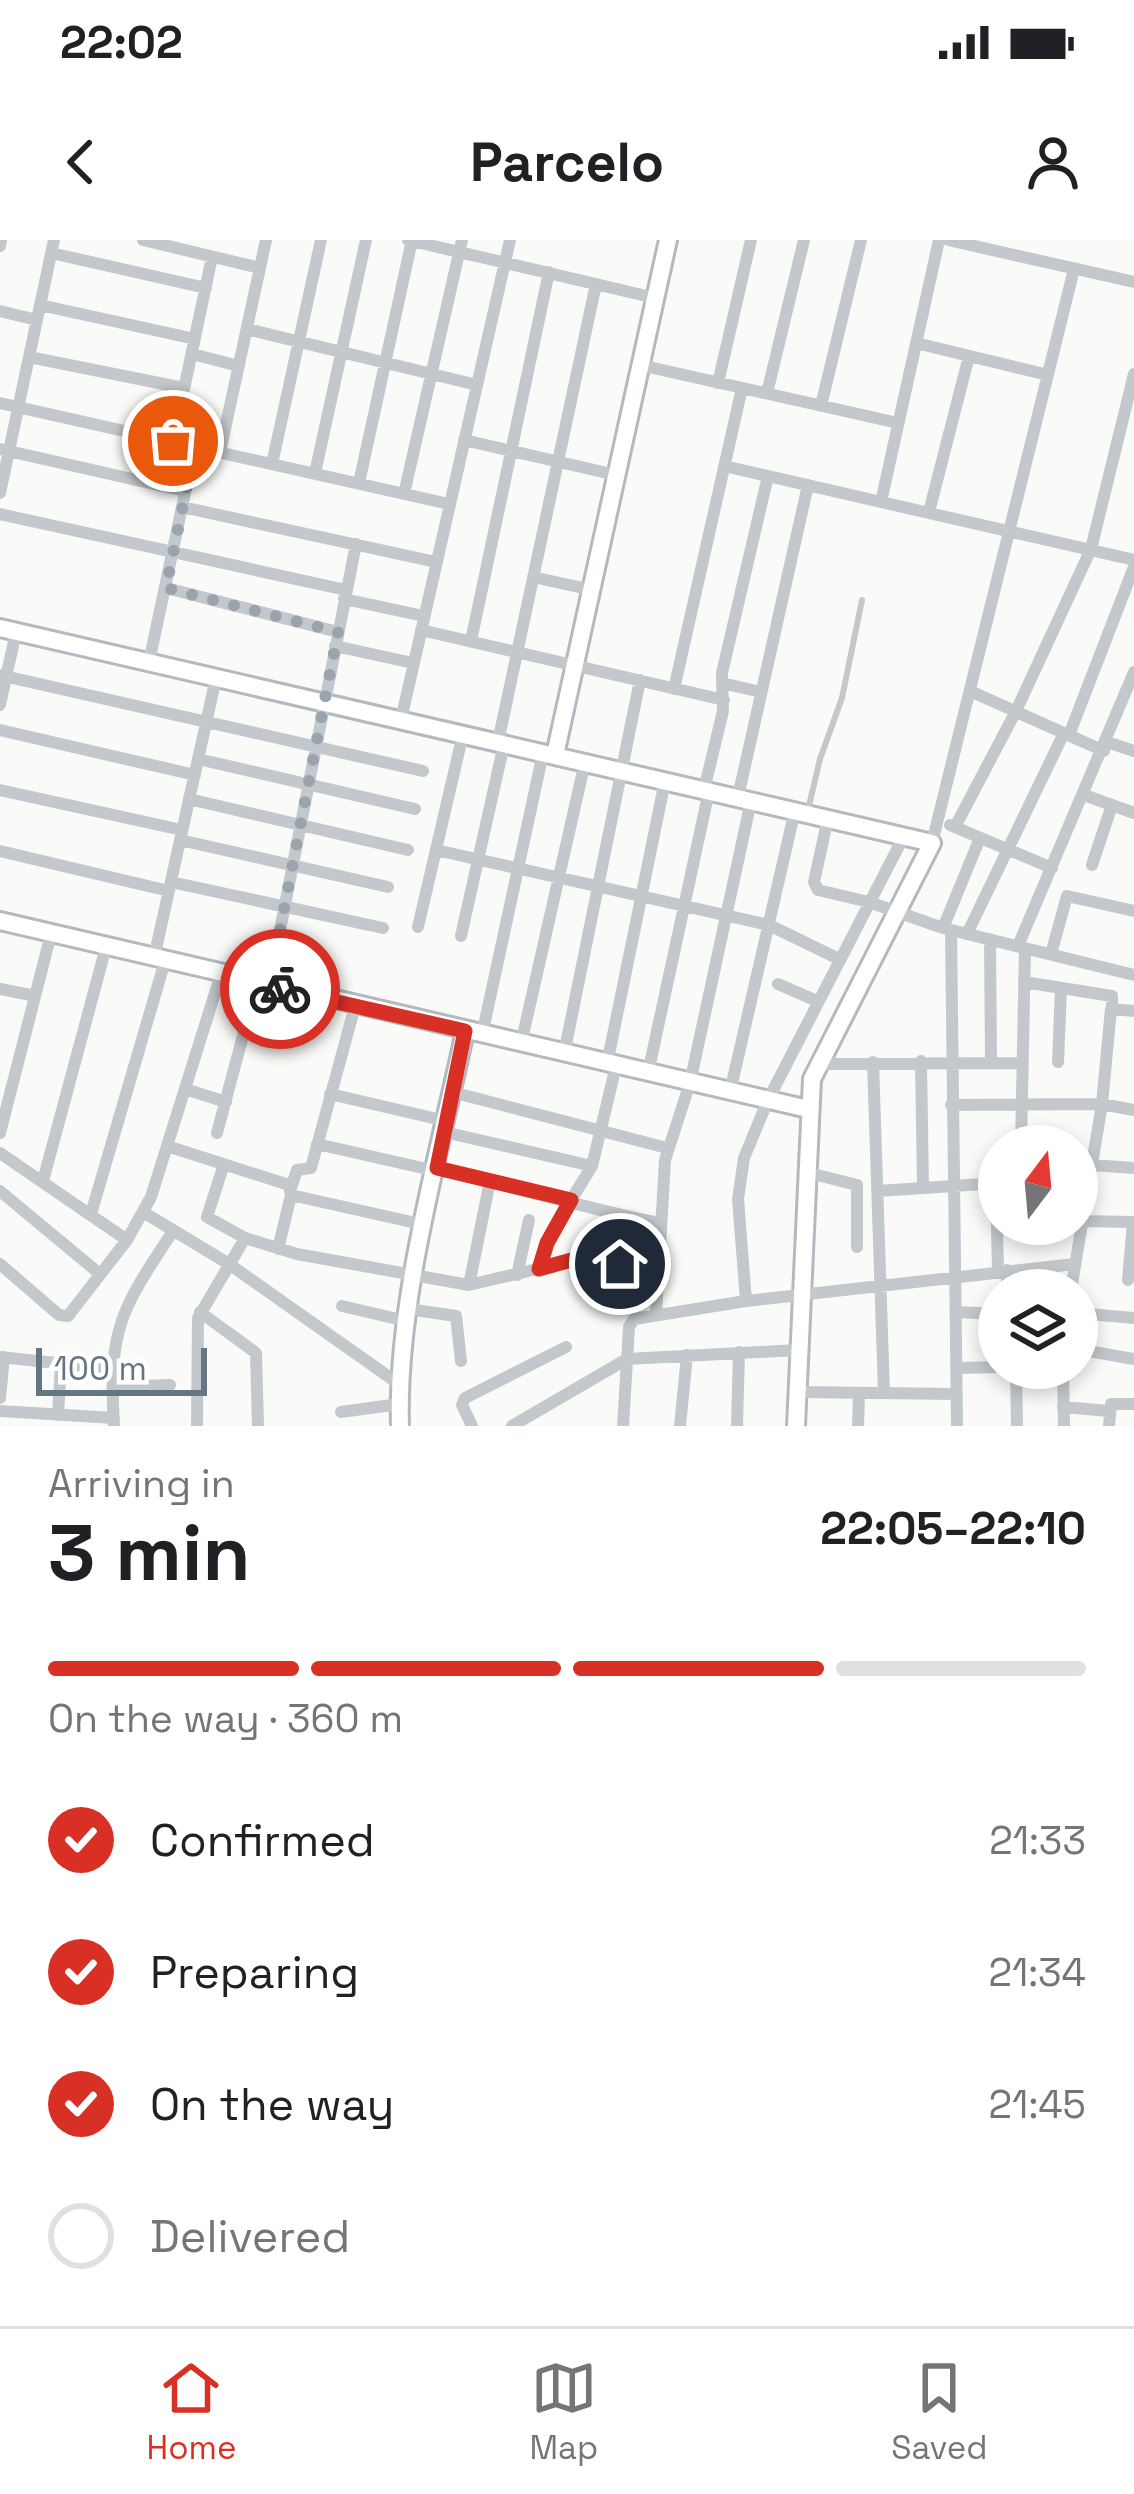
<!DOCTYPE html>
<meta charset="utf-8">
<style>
:root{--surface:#fff;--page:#f2f2f2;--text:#202124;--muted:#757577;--line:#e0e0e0;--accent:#d93025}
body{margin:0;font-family:"Space Grotesk",sans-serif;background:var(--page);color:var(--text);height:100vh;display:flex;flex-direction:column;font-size:45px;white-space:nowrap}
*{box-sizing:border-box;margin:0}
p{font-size:39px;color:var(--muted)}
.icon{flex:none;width:66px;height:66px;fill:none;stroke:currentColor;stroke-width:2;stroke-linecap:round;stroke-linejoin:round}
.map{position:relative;height:1186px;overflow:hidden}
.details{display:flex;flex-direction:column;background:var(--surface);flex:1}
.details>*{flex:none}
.needle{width:78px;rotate:16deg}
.fabs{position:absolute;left:978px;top:885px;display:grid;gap:24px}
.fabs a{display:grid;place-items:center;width:120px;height:120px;border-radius:50%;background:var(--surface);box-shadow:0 6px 18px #0003;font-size:60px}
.scale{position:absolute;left:36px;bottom:30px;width:171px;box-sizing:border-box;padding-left:12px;border:6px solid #657683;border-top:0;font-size:33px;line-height:42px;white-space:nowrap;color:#657683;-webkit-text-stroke:9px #fff;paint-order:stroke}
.pin{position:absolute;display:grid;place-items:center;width:102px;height:102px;color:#fff;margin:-51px;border:6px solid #fff;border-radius:50%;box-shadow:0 3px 12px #0007}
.courier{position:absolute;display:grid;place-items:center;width:120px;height:120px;margin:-60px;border:9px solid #d93025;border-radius:50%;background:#fff;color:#222;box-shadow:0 3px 15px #0007}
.summary em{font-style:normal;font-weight:700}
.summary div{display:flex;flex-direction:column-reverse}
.summary{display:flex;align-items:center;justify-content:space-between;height:204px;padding:0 48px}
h1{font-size:78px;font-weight:700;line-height:90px}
.bar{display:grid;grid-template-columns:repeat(4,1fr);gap:18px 12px;align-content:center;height:144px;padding:0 48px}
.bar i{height:15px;border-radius:9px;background:var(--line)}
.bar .active{background:var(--accent)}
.bar p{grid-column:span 4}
ol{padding:0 48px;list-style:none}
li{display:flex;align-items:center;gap:36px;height:132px}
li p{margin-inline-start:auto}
li .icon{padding:12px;border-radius:50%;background:var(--accent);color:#fff;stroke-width:4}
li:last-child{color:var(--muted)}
li i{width:66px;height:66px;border:6px solid var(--line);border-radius:50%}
.status{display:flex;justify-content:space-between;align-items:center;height:84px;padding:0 60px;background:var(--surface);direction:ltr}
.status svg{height:33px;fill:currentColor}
header{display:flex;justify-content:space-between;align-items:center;height:156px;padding:0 48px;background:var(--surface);font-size:54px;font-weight:700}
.tabs{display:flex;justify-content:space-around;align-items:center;height:168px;border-top:3px solid var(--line);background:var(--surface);font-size:33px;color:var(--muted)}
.tabs a{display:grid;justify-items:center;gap:6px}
.tabs .active{color:var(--accent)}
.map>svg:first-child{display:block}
</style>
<div class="status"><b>22:02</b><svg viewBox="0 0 49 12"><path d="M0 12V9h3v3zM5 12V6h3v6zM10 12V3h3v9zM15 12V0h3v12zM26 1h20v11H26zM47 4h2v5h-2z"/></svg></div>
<header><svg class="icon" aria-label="back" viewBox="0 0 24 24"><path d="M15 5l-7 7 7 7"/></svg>Parcelo<svg class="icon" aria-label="person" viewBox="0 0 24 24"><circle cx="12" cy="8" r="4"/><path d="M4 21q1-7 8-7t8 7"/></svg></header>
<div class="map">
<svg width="1134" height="1186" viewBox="0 0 1134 1186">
<rect width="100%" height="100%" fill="#fafaf8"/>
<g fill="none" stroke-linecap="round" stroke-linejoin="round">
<!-- secondary casing -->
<g stroke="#b3babf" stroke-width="22">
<path id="secondary" d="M 0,388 L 932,603 L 812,839 L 796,1186
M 555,515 L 668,0
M 0,681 L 808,869
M 400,1186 C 396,1062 439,915 465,791"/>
</g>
<!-- lane -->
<path stroke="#c3c8cc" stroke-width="6" d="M 808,570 L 820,519 L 842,458 L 862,360"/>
<!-- street -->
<path stroke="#c3c8cc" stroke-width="12" d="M 143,0 L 260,28
M 408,0 L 655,58
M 948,0 L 1134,42
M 0,6 L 1,0
M 51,13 L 206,48
M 40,65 L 195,99
M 0,71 L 37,80
M 247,89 L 477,145
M 916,103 L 1048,135
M 192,114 L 239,126
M 29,117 L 184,148
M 640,125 L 898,183
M 718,143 L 751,0
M 767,153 L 804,0
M 0,163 L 449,264
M 821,166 L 861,0
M 464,200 L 616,235
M 173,201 L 212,17
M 0,209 L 185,251
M 220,212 L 266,0
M 272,224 L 321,0
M 724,226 L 1134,320
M 315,233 L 366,0
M 359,243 L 412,0
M 0,253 L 54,0
M 404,254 L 462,0
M 881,262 L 939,0
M 182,267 L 436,322
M 929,272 L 969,116
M 0,274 L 346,350
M 533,337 L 592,350
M 166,348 L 338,392
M 344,359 L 424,376
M 421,390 L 724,460
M 471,401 L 549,32
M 335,406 L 413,423
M 149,422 L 195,206
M 0,435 L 423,531
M 722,443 L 761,452
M 674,449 L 742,148
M 970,451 L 1104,511
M 0,465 L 16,392
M 401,480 L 510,0
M 0,490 L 195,535
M 1069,495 L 1134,327
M 498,502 L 596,44
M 1107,502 L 1134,511
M 198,519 L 415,569
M 0,550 L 182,590
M 704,550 L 723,471 L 722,433 L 768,236
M 1084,555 L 1134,573
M 738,557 L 808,245
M 189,559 L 408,610
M 828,578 L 814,642 L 818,650 L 869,662 L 943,688 L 1134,735
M 950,585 L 1052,628
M 955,587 L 1016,471 L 1091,309 L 1134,134
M 180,600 L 388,647
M 932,603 L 1074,29
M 436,610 L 769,685 L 839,719
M 0,611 L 169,651
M 1092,625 L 1112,565
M 171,642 L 383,688
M 418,687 L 463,494
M 943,688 L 980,598
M 951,690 L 957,1186
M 967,694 L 1064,493
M 461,696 L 504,504
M 990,699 L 991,822
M 1018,706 L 1134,432
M 1051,714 L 1067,656 L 1134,671
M 154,718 L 216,438
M 1024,742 L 1112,756 L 1112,767
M 778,744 L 817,761
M 269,746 L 356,304
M 0,749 L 35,756
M 482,795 L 543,513
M 521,804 L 585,522
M 564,814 L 640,440
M 921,821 L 923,948
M 873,822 L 884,1153
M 1058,822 L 1061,748
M 607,824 L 665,541
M 818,824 L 1022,823
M 648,833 L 709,551
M 185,849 L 226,862
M 452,852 L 667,908
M 730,852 L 795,570
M 330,854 L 446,881
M 951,865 L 1102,864 L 1134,870
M 444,892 L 592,926
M 0,893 L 51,694
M 217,893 L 257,743
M 317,904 L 436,931
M 167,906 L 289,945 L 291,955 L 278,1009
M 1021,906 L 1025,708
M 0,913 L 127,1000
M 224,924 L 207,977 L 245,998
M 1091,925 L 1134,928
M 437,928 C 511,946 584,968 659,983
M 805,932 L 857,945 L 857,1007
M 43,941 L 106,707
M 996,944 L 998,1031
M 291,948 L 297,930 L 311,928 L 355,766
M 0,951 L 100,1034
M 878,951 L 999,943
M 291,955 L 425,985
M 143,972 L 229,1024 L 399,1144
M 91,974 L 165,721
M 1080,981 L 1134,982
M 1022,984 L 1022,985
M 0,1024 L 59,1075 L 68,1076 L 127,1000 L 151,957 L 221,734
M 539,1029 L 552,991 L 592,926 L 616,826
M 517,1035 L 529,980
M 1128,1040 L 1133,982
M 469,1045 L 490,941
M 1007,1050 L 1007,1030
M 1071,1050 L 1102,864 L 1111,769 L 1134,771
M 746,1061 L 738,959 L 744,918 L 768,860 L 904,596
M 342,1066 L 406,1081
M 408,1069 L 456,1076 L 461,1121
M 200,1072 L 256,1113 L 258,1186
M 956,1072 L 999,1074
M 1077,1073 L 1134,1078
M 997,1074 L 998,1127
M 656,1075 L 665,920 L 690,843 L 751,561
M 1077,1109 L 1134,1119
M 0,1117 L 112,1129
M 957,1128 L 999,1127
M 1016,1128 L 1017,1186
M 1063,1128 L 1064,1186
M 113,1147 L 170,1145
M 797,1152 L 957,1154
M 0,1158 L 4,1117
M 1063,1167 L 1109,1171
M 0,1171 L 114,1178
M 341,1172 L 399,1164
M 58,1175 L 61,1124
M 114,1186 C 108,1088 121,1070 173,991
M 197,1186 L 198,1078 L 245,998 L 297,1014 L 469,1045 L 575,1020 L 656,1029
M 472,1186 L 462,1165 L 465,1158 L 566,1107
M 512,1186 L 627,1119 L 798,1110
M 623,1186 L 629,1087 L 634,1079 L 746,1061 L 1075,1024
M 680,1186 L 687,1115
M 737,1186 L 739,1112
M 858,1186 L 859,1153
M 1109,1186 L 1111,1164 L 1134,1164"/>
<!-- secondary -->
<use href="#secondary" stroke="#fff" stroke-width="16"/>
</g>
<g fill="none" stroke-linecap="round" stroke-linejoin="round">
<!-- done -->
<path stroke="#99a4ac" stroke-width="12" stroke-dasharray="0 21.6" d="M 173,201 L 195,206 L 166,348 L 338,392 L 269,746 L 280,749"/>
<!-- route -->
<path stroke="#d93025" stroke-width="15" d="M 280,749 L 465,791 L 437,928 L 571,960 L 547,1003 L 539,1029 L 575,1019 L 620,1024"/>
</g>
</svg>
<div class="fabs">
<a><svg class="needle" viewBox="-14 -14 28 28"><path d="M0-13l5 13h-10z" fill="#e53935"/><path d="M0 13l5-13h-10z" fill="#757577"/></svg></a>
<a><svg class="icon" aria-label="layers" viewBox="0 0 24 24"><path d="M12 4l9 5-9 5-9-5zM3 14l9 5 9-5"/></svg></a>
</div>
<div class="scale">100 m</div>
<div class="pin" style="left:173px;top:201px;background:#ea580c"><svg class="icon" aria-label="bag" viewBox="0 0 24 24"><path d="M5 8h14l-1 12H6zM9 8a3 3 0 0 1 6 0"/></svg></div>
<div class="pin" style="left:620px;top:1024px;background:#1f2937"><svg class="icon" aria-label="home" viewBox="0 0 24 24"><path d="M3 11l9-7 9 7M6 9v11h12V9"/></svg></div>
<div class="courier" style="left:280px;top:749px"><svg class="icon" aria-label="bike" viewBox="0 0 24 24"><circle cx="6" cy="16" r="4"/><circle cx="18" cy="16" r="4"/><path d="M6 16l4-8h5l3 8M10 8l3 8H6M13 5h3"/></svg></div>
</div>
<section class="details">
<div class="summary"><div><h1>3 min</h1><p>Arriving in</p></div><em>22:05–22:10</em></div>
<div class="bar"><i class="active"></i><i class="active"></i><i class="active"></i><i></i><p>On the way · 360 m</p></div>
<ol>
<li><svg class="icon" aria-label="check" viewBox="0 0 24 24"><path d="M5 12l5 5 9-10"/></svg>Confirmed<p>21:33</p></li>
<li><svg class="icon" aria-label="check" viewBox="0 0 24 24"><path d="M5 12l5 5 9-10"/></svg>Preparing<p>21:34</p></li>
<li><svg class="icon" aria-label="check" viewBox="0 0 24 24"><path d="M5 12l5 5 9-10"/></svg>On the way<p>21:45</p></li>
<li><i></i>Delivered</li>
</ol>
</section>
<nav class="tabs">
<a class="active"><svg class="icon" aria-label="home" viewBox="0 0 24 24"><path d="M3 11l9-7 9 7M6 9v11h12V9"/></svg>Home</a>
<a><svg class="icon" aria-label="map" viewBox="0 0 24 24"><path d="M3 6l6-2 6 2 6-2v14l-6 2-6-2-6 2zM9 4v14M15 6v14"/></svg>Map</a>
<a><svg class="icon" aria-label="saved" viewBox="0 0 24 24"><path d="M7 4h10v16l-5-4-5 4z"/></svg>Saved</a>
</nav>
